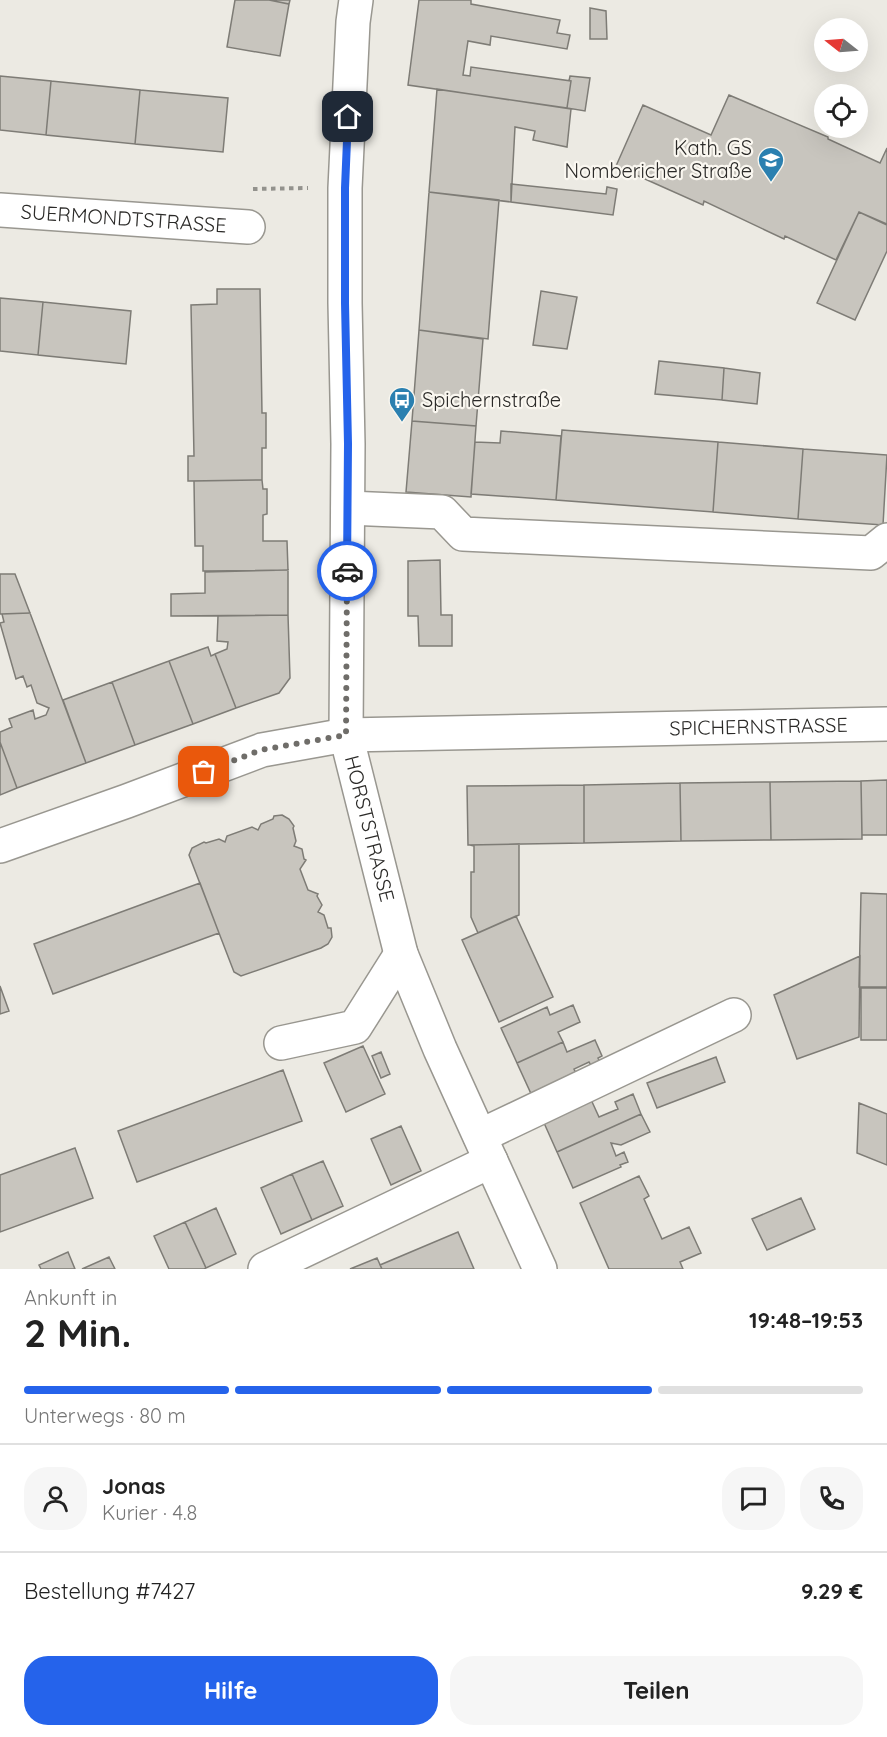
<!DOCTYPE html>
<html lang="de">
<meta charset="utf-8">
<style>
:root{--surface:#fff;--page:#f6f6f6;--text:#222;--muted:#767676;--line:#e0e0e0;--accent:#2563eb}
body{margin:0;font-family:Quicksand,sans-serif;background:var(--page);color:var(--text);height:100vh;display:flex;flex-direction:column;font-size:22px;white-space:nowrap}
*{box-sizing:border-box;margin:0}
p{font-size:20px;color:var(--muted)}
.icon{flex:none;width:33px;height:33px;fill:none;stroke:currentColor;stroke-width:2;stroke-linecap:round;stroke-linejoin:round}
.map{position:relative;height:1269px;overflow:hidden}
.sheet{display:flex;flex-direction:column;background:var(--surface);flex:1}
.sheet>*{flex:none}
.needle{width:39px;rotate:287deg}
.controls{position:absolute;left:814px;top:18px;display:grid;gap:12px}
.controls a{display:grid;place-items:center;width:54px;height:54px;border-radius:50%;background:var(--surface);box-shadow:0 6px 24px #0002;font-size:30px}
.pin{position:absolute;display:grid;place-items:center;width:51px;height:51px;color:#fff;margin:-26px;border-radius:12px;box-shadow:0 3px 9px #0006}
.courier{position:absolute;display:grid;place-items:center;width:60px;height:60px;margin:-30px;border:4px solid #2563eb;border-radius:50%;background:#fff;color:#222;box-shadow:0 2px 8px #0007}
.overview em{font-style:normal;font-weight:800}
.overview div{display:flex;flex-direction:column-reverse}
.overview{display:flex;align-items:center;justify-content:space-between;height:102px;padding:0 24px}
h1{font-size:39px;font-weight:800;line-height:45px}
.bar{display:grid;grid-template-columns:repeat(4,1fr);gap:9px 6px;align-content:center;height:72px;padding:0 24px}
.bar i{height:8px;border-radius:4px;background:var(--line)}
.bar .current{background:var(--accent)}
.bar p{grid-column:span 4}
.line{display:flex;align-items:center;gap:15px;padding:0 24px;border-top:2px solid var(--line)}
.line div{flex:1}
.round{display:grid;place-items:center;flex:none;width:63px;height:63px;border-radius:24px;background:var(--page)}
.cta{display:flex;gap:12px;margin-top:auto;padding:12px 24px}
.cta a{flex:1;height:69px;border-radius:24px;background:var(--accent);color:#fff;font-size:24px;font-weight:800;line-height:69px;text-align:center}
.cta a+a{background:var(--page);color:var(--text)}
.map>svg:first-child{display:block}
</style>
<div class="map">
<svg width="887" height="1269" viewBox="0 0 887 1269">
<rect width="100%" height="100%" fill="#eceae3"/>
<!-- building -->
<path fill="#c8c5be" stroke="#7e7c76" stroke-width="1.5" d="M 235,0 L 269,0 L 289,4 L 280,56 L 227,47 Z
M 269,0 L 290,0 L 289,4 Z
M 419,0 L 471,0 L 471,4 L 560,20 L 557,33 L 570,35 L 567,49 L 491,36 L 490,45 L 468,41 L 463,75 L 470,76 L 471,67 L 571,81 L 567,108 L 408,85 Z
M 590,8 L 606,11 L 607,39 L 590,39 Z
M 0,76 L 51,81 L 46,135 L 0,130 Z
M 570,76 L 590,78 L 585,111 L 567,108 L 571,81 L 569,81 Z
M 51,81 L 140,90 L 135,144 L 46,135 Z
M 437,89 L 571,109 L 567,147 L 533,140 L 535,131 L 515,127 L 511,202 L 429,192 Z
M 140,90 L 228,98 L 223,152 L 135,144 Z
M 729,95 L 828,137 L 828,139 L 880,163 L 887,148 L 887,224 L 859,212 L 836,260 L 785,236 L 784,239 L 704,201 L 703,205 L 616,166 L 643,105 L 711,135 Z
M 511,184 L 606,194 L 607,187 L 617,189 L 613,215 L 511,202 Z
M 429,192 L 499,200 L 488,339 L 419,330 Z
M 859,212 L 887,225 L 887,251 L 855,320 L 817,303 Z
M 217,289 L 260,289 L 262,413 L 266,413 L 266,448 L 262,448 L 262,480 L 188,481 L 188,456 L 194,456 L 191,305 L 217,304 Z
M 541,291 L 577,297 L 567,349 L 533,345 Z
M 0,298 L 43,302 L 38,355 L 0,351 Z
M 43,302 L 131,311 L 126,364 L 38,355 Z
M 419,330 L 483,339 L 476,426 L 412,421 Z
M 659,361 L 724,368 L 722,400 L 655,394 Z
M 724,368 L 760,373 L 757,404 L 722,400 Z
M 412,421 L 476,426 L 471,497 L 406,492 Z
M 562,430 L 718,442 L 713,512 L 556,500 Z
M 501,431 L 561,436 L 556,500 L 471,494 L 475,442 L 500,443 Z
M 718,442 L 803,449 L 798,519 L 713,512 Z
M 803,449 L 887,455 L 883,525 L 798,519 Z
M 262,480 L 263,489 L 267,489 L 267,514 L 263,515 L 263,541 L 287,541 L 288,570 L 203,571 L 203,546 L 195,546 L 194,481 Z
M 440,560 L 441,615 L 452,615 L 452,646 L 419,646 L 418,616 L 408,616 L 408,561 Z
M 288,570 L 288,615 L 171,616 L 171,594 L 205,593 L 205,572 Z
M 0,574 L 15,574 L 30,613 L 0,614 Z
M 30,613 L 86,763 L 17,788 L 0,742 L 0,732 L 12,727 L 9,719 L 33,710 L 35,719 L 46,715 L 49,708 L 37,703 L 31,685 L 27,687 L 23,676 L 16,679 L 0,623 L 4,622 L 2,614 Z
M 288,615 L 290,678 L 279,693 L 236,708 L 215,654 L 227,649 L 228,642 L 217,641 L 218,616 Z
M 208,647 L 211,656 L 215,654 L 236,708 L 193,724 L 169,661 Z
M 169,661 L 193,724 L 135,745 L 112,682 Z
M 112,682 L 135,745 L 86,763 L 63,700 Z
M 0,742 L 17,788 L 0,795 Z
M 887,780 L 887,835 L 862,835 L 861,781 Z
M 861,781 L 862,839 L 771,840 L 770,782 Z
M 770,782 L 771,840 L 681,841 L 680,783 Z
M 680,783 L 681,841 L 584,843 L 584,785 Z
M 584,785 L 584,843 L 468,845 L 467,786 Z
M 282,815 L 289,819 L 294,826 L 293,828 L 296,841 L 294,846 L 302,849 L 304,859 L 306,860 L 300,869 L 308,890 L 318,894 L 317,896 L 322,905 L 318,912 L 324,915 L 328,928 L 331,928 L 332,937 L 328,944 L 321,948 L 241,976 L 234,972 L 189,855 L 192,848 L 204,842 L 206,843 L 219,839 L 225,842 L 227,836 L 252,827 L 258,830 L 261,824 L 273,819 L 274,816 Z
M 519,844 L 519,915 L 478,933 L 471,917 L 471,872 L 474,872 L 474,846 L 470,845 Z
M 200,883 L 219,933 L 53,994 L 34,944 Z
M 861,893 L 887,894 L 887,987 L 859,987 Z
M 516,916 L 553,997 L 499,1022 L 462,940 Z
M 860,956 L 859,1037 L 797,1059 L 774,995 Z
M 0,986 L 9,1011 L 0,1014 Z
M 861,988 L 887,988 L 887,1040 L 861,1040 Z
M 573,1005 L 580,1022 L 558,1032 L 563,1042 L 517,1063 L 501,1028 L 547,1007 L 550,1015 Z
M 595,1040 L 602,1056 L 598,1058 L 601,1065 L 593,1069 L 589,1062 L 574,1069 L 578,1078 L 533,1098 L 517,1063 L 563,1042 L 567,1052 Z
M 363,1046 L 385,1094 L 346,1112 L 324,1063 Z
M 381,1052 L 390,1074 L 381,1078 L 372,1056 Z
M 716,1057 L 725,1082 L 657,1108 L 647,1083 Z
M 283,1070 L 302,1121 L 137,1182 L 118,1131 Z
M 588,1093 L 599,1117 L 618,1109 L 615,1102 L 633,1094 L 641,1114 L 557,1152 L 540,1114 Z
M 859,1103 L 887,1114 L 887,1165 L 857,1153 Z
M 641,1114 L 650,1132 L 621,1145 L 611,1143 L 616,1156 L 624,1152 L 628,1162 L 620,1165 L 621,1167 L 573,1188 L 557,1152 Z
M 401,1126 L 421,1171 L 391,1185 L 371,1139 Z
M 75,1148 L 93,1198 L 0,1232 L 0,1175 Z
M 323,1161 L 343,1206 L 312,1220 L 292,1174 Z
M 292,1174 L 312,1220 L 281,1234 L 261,1188 Z
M 639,1176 L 649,1196 L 644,1199 L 662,1239 L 689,1227 L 701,1253 L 680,1262 L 683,1269 L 609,1269 L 580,1203 Z
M 801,1198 L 815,1229 L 767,1250 L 752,1219 Z
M 216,1208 L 236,1254 L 206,1268 L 185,1222 Z
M 185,1222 L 206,1268 L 204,1269 L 169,1269 L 154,1236 Z
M 458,1232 L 474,1269 L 382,1269 L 380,1265 Z
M 68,1252 L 75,1269 L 41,1269 L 39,1265 Z
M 109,1257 L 115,1269 L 82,1269 Z
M 377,1258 L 382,1269 L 350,1269 Z"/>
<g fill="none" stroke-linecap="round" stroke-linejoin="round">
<!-- minor casing -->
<g stroke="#999790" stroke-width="36">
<g id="minor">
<path id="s1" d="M 356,0 L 353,22 L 345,188 L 345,303 L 348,444 L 346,735 L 401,954 L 440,1049 L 540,1269"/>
<path id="s2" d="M 0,210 L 248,227"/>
<path d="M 348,508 L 442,512 L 463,534 L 871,553 L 887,540"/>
<path id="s3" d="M 0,846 L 127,801 L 262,750 L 346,735 L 887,724"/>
<path d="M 281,1043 L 355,1027 L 401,954"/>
<path d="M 480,1136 L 734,1015"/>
<path d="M 265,1269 L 491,1161"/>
</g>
</g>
<!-- path -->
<path stroke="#93928d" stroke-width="4" stroke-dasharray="4.5 4.5" stroke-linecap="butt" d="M 253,189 L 308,188"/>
<!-- minor -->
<use href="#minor" stroke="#fff" stroke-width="33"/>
</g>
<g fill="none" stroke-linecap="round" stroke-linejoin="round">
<!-- done -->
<path stroke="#6f6d69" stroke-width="6" stroke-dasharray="0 10.8" d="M 204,772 L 261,750 L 346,735 L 347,571"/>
<!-- route -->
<path stroke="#2563eb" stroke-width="8" d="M 347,571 L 348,444 L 345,303 L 345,188 L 348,117"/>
</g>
<!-- icons -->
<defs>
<g id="school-pin" transform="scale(1.35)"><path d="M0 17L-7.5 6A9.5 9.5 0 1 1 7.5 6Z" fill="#2b80b0" stroke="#faf7f0"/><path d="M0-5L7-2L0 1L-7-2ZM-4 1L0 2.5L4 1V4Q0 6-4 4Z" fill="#fff"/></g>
<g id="bus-pin" transform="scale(1.35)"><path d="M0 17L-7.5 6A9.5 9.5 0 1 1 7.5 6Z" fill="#2b80b0" stroke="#faf7f0"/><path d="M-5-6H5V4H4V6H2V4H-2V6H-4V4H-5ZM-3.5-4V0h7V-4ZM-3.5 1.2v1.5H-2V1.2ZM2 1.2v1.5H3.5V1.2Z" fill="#fff"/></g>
</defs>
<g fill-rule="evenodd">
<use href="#school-pin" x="771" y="160"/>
<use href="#bus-pin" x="402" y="400"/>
</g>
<g text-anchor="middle" stroke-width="4.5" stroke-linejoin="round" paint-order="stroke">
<!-- poi labels -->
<g font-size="20" fill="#2b2a28" stroke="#faf7f0" text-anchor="end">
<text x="752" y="155">Kath. GS<tspan x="752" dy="23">Nombericher Straße</tspan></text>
<text x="422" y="407" text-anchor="start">Spichernstraße</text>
</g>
<!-- street labels -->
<g font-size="20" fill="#2b2a28" stroke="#faf7f0">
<text dy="7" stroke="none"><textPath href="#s2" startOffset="124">SUERMONDTSTRASSE</textPath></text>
<text dy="7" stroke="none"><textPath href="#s3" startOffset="777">SPICHERNSTRASSE</textPath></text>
<text dy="7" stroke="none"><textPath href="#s1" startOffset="832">HORSTSTRASSE</textPath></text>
</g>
</g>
</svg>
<div class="controls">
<a><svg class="needle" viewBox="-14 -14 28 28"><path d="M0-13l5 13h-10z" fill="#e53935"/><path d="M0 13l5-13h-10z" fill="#767676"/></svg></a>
<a><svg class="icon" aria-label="locate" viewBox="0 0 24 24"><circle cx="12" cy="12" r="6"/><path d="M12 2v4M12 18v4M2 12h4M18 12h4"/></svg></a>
</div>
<div class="pin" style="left:204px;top:772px;background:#ea580c"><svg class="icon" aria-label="bag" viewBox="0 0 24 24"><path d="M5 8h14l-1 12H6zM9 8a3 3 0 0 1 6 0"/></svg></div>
<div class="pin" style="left:348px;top:117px;background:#1f2937"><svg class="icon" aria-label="home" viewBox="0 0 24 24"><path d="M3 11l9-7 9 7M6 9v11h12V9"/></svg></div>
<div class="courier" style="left:347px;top:571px"><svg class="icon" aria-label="car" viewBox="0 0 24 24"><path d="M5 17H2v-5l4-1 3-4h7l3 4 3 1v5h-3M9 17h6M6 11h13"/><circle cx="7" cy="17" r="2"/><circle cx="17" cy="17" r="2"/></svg></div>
</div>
<section class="sheet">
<div class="overview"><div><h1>2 Min.</h1><p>Ankunft in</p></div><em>19:48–19:53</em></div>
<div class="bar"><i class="current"></i><i class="current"></i><i class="current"></i><i></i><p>Unterwegs · 80 m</p></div>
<div class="line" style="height:108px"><a class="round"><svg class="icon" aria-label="person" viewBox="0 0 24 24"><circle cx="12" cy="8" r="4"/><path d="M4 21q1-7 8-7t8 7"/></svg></a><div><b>Jonas</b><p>Kurier · 4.8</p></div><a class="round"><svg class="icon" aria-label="chat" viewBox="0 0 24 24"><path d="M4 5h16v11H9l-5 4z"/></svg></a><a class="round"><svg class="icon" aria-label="phone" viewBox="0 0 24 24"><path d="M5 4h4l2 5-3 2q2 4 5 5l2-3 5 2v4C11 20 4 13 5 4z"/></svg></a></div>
<div class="line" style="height:78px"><div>Bestellung #7427</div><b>9.29 €</b></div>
<div class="cta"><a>Hilfe</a><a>Teilen</a></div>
</section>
